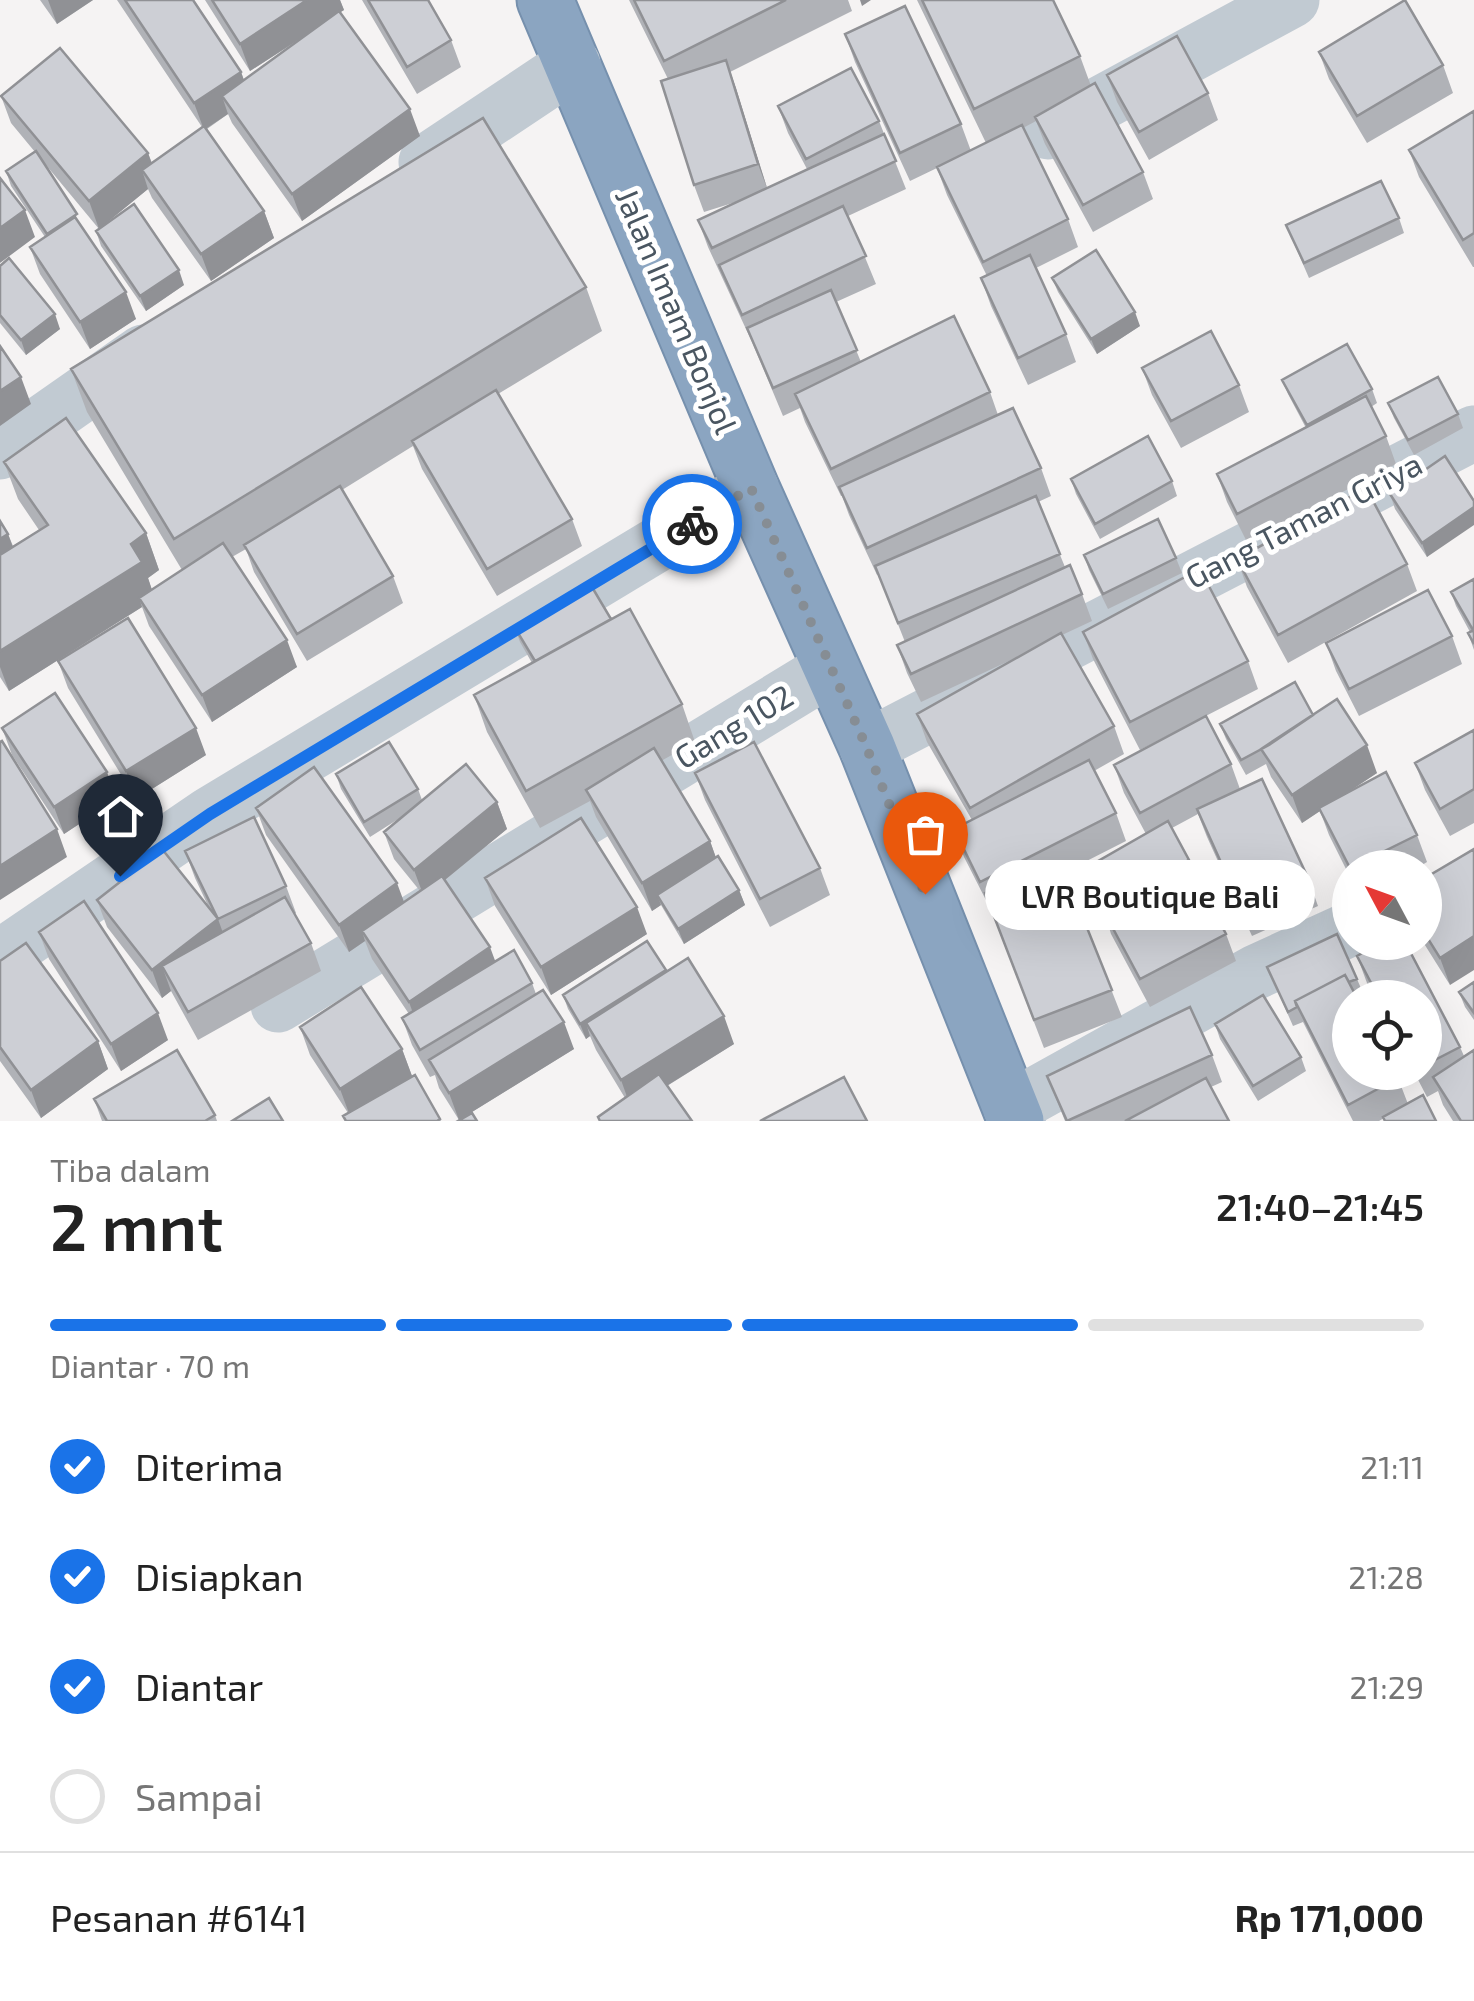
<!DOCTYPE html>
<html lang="id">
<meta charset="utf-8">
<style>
:root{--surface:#fff;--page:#f6f6f6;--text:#222;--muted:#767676;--line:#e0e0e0;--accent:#1a73e8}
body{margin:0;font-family:"Exo 2",sans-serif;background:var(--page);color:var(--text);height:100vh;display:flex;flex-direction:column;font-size:38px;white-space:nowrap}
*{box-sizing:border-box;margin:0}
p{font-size:32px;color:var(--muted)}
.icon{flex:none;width:55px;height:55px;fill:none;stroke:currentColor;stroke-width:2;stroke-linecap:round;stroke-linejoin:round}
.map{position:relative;height:1121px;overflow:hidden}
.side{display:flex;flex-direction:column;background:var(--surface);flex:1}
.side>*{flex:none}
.needle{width:65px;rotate:311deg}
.fabs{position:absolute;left:1332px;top:850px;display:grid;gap:20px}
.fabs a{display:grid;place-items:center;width:110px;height:110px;border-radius:50%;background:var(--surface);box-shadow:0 10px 40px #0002;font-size:50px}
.pin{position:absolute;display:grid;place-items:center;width:85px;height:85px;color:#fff;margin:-102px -42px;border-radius:50% 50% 50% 0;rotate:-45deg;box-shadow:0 0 10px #0007}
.pin .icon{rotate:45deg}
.courier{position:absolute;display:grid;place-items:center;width:100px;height:100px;margin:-50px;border:8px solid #1a73e8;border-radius:50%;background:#fff;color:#222;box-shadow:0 2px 12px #0007}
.bubble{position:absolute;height:70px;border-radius:35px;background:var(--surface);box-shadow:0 10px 40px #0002;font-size:32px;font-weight:600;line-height:70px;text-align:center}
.head em{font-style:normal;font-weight:600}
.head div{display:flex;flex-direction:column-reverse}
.head{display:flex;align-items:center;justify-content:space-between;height:170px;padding:0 50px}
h1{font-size:65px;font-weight:600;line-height:75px}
.bar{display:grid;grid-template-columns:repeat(4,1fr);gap:15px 10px;align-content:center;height:120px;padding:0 50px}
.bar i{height:12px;border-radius:8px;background:var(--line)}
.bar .current{background:var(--accent)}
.bar p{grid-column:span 4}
.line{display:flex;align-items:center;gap:25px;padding:0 50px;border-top:2px solid var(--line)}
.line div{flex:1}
ol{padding:0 50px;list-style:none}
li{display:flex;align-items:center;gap:30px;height:110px}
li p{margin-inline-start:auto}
li .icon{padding:10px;border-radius:50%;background:var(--accent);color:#fff;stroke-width:4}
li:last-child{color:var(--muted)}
li i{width:55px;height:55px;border:5px solid var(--line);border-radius:50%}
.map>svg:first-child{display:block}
</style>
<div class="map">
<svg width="1474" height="1121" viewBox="0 0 1474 1121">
<rect width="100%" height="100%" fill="#f5f3f3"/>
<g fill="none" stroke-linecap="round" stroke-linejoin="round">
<!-- highway casing -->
<g stroke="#7690ad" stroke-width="59">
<path id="highway" d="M 545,0 L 751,488 L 867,747 L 1016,1121"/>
</g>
<!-- street -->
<path stroke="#c1cad2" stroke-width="55" d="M 1048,132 L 1292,0
M 426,162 L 573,64
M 0,452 L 143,352
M 867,747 L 1474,433
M 0,957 L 210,814 L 751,488
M 278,1005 L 831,668
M 1011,1108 L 1256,972 L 1350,929"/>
<!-- highway -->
<use href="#highway" stroke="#8ba5c1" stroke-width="55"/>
</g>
<!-- wall -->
<path fill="#b0b2b7" d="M 40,0 L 93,0 L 57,24 Z
M 117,0 L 193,0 L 241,72 L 244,80 L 305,36 L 250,71 L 205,0 L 340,0 L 344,10 L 340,12 L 420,136 L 302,221 L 232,123 L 228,114 L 207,129 L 264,211 L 274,238 L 211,281 L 152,198 L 148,189 L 99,229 L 184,285 L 146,311 L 101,246 L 96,231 L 99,229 L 41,159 L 136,319 L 90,349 L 40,274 L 30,247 L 45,237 L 11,186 L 6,171 L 35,152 L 11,123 L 1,96 L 148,153 L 152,163 L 202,127 Z
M 362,0 L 428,0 L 451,40 L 461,67 L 417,94 Z
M 629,0 L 848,0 L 852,11 L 730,72 L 767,188 L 807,169 L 788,133 L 778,106 L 879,121 L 906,189 L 848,216 L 876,284 L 836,302 L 861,362 L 990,392 L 998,415 L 1041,468 L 1051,496 L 1038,502 L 1065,567 L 1082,594 L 1092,621 L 1062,635 L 1114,726 L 1124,754 L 1094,771 L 1116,813 L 1126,841 L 1065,872 L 1122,1017 L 1044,1048 L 991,910 L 964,857 L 954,829 L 972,820 L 927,742 L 917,714 L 1028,652 L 921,702 L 907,673 L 897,645 L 905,642 L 878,574 L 877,575 L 849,515 L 842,496 L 841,496 L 805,422 L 800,408 L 783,416 L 752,342 L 708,247 L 698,220 L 739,201 L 704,212 L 694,185 L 668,79 Z
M 917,0 L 1053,0 L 1080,56 L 1091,86 L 1143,172 L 1153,199 L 1093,232 L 1045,144 L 1036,121 L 1023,128 L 1068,219 L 1078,247 L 1036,268 L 1066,334 L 1076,362 L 1028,385 L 991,306 L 981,278 L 987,276 L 947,195 L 937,168 L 910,181 L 855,62 L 845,34 L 961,124 L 971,151 L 986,143 Z
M 1319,52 L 1443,65 L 1453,93 L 1367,143 L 1329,79 Z
M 1107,75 L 1208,93 L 1218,120 L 1149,160 L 1117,102 Z
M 1474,111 L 1474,267 L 1473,267 L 1419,177 L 1409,150 Z
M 1399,218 L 1404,233 L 1309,278 L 1286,225 Z
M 0,266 L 60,329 L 26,355 L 0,323 Z
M 1052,278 L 1140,326 L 1097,354 L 1058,292 Z
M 586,287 L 602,331 L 498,394 L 572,519 L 582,546 L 497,596 L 422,469 L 413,446 L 342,490 L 393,576 L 403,603 L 307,661 L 254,572 L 246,549 L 232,557 L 297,667 L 212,722 L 149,626 L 142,607 L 9,691 L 0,677 L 0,521 L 8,534 L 13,546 L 39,530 L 18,499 L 4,462 L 146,533 L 159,570 L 148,578 L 152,590 L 182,570 L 87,412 L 71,369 Z
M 1142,368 L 1239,385 L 1249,412 L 1181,448 L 1152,395 Z
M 1282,380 L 1372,389 L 1377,403 L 1371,407 L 1386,436 L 1396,464 L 1247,542 L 1227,502 L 1217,474 L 1306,428 L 1288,394 Z
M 1388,403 L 1458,414 L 1463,428 L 1414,455 L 1394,418 Z
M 1071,479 L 1172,481 L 1177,496 L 1100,539 L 1076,494 Z
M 1390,494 L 1474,501 L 1427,557 L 1395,509 Z
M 1084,555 L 1176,558 L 1182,573 L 1108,609 L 1089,570 Z
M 1237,559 L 1407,564 L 1417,591 L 1288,663 L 1247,587 Z
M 1474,579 L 1474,650 L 1468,633 L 1470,632 L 1456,606 L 1451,592 Z
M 611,619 L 682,704 L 695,742 L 661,761 L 710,841 L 716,858 L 739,890 L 745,905 L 684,944 L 661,905 L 652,911 L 596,817 L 590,801 L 540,828 L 487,732 L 474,695 L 532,663 L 520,642 L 515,628 Z
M 1083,632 L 1248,661 L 1258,689 L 1140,750 L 1093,659 Z
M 1452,636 L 1462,664 L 1359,716 L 1336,671 L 1326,643 Z
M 58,661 L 206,755 L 136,799 L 68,688 Z
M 1313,715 L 1377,773 L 1346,793 L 1417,835 L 1427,862 L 1417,868 L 1350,868 L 1350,877 L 1329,835 L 1320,811 L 1302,823 L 1271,777 L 1266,764 L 1246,775 L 1226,739 L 1220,724 Z
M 2,728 L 117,799 L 64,834 L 12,755 Z
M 1474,730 L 1474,823 L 1450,836 L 1425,790 L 1415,763 Z
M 1231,764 L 1240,789 L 1308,878 L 1318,906 L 1252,936 L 1207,837 L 1198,814 L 1172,828 L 1189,860 L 1194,875 L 1226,934 L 1236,961 L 1150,1007 L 1111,934 L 1108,924 L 1106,925 L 1084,887 L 1079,872 L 1146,834 L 1124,793 L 1114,765 Z
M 695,773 L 820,868 L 830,895 L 770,927 L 705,800 Z
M 336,774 L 418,789 L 422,800 L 497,802 L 507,829 L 445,880 L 495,961 L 532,983 L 536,994 L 574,1049 L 459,1120 L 439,1088 L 435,1075 L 430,1077 L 412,1045 L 402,1018 L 409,1014 L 372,959 L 365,941 L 349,952 L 266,835 L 256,808 L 404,902 L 420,891 L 394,859 L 384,832 L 400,818 L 370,837 L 341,789 Z
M 185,851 L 286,886 L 296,913 L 294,914 L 311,943 L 321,971 L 198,1040 L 171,991 L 162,998 L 107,927 L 97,900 L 210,910 L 195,878 Z
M 485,878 L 647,934 L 551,995 L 495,906 Z
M 1425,878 L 1450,985 L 1423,942 L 1425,942 Z
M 39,932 L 168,1040 L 121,1071 L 49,959 Z
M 1382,942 L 1405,942 L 1460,1047 L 1464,1056 L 1474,1050 L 1474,1121 L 1453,1121 L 1443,1105 L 1438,1091 L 1427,1097 L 1414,1072 L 1425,1072 L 1425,998 L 1375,998 L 1367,983 L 1357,956 Z
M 0,961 L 98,1041 L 108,1069 L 41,1118 L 0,1061 Z
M 1267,967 L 1357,979 L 1363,993 L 1356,996 L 1398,1078 L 1408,1104 L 1379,1121 L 1353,1121 L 1303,1022 L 1293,1026 Z
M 666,972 L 734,1044 L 667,1086 L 692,1121 L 599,1121 L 598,1117 L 625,1098 L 596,1050 L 590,1036 L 586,1039 L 568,1009 L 563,995 Z
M 1474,982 L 1474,1020 L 1465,1007 L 1459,992 Z
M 1215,1024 L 1301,1057 L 1306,1071 L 1258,1101 L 1220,1039 Z
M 300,1027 L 402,1049 L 412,1076 L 398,1085 L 415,1075 L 441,1121 L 345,1121 L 343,1116 L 348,1113 L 310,1055 Z
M 1212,1055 L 1222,1082 L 1211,1087 L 1229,1121 L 1065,1121 L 1047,1076 Z
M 94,1099 L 215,1115 L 217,1121 L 102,1121 Z"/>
<!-- shaded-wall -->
<path fill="#909195" d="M 48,0 L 93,0 L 57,24 Z
M 307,0 L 340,0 L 344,10 L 250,71 L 240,44 Z
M 860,0 L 871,0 L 862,6 Z
M 726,60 L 736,88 L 768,191 L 758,164 Z
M 241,72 L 251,100 L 222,96 L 228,114 L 204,130 L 194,103 Z
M 410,109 L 420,136 L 302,221 L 292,194 Z
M 148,153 L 158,181 L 142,170 L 148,189 L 99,229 L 89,201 Z
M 25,210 L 35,237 L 0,263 L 0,228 Z
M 264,211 L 274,238 L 211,281 L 201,254 Z
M 179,270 L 184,285 L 146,311 L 140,296 Z
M 126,292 L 136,319 L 90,349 L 80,322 Z
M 1135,312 L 1140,326 L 1097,354 L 1091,339 Z
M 55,314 L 60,329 L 26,355 L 21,340 Z
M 21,377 L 31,404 L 0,426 L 0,391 Z
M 1474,507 L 1474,525 L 1427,557 L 1422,543 Z
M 146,533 L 159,570 L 148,578 L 155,599 L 139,598 L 142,607 L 9,691 L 0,667 L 0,651 Z
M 8,534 L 18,561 L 0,573 L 0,539 Z
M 287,640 L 297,667 L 212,722 L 202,695 Z
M 196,728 L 206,755 L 136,799 L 126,771 Z
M 1367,745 L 1377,773 L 1302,823 L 1292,795 Z
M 107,772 L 117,799 L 64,834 L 54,807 Z
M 497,802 L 507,829 L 424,897 L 414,870 Z
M 57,829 L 67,857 L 0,900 L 0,866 Z
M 710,841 L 720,869 L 657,895 L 661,905 L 652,911 L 642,883 Z
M 397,883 L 407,910 L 362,931 L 365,941 L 349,952 L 339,925 Z
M 739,890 L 745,905 L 684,944 L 678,929 Z
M 637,907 L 647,934 L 551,995 L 541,967 Z
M 218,919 L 228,947 L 162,966 L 171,991 L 162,998 L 152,970 Z
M 1474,936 L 1474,970 L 1450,985 L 1440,958 Z
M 490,947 L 500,974 L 419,1030 L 409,1002 Z
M 666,970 L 671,984 L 586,1023 L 590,1036 L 586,1039 L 580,1024 Z
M 158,1013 L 168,1040 L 121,1071 L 111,1044 Z
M 724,1016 L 734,1044 L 631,1108 L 621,1080 Z
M 564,1022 L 574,1049 L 459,1120 L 449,1093 Z
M 98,1041 L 108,1069 L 41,1118 L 31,1090 Z
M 402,1049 L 412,1076 L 350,1116 L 340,1089 Z"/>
<!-- building -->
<path fill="#cdcfd5" stroke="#909195" stroke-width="2.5" d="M 125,0 L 193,0 L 241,72 L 194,103 Z
M 212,0 L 307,0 L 240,44 Z
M 368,0 L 428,0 L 451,40 L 407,67 Z
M 634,0 L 786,0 L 664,61 Z
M 922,0 L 1053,0 L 1080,56 L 974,109 Z
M 1405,0 L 1443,65 L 1357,116 L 1319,52 Z
M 905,6 L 961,124 L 900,153 L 845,34 Z
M 339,11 L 410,109 L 292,194 L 222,96 Z
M 1177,36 L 1208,93 L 1139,132 L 1107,75 Z
M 60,48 L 148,153 L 89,201 L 1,96 Z
M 726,60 L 758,164 L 694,185 L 661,81 Z
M 851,68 L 879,121 L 806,159 L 778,106 Z
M 1095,83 L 1143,172 L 1083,205 L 1035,117 Z
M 1474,111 L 1474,233 L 1463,240 L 1409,150 Z
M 483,118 L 586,287 L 174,539 L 71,369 Z
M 1022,125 L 1068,219 L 983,262 L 937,167 Z
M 204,126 L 264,211 L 201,254 L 142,170 Z
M 884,134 L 896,161 L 712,248 L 698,220 Z
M 36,151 L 77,214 L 47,234 L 6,171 Z
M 0,178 L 25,210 L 0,228 Z
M 1381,181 L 1399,218 L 1304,263 L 1286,225 Z
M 134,204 L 179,270 L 140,296 L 96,231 Z
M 843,206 L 866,256 L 742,315 L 719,265 Z
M 75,217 L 126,292 L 80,322 L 30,247 Z
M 1096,250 L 1135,312 L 1091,339 L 1052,278 Z
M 1030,255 L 1066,334 L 1018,358 L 981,278 Z
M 9,258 L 55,314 L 21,340 L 0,315 L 0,266 Z
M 831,290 L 857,350 L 773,388 L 747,328 Z
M 954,316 L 990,392 L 831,469 L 795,394 Z
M 1211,331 L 1239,385 L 1171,421 L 1142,368 Z
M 1347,344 L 1372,389 L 1307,425 L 1282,380 Z
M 0,346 L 21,377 L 0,391 Z
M 1438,377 L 1458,414 L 1408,440 L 1388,403 Z
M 496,390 L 572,519 L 487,569 L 412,441 Z
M 1366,396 L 1386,436 L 1237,514 L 1217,474 Z
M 1013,408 L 1041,468 L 867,548 L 839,487 Z
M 66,418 L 146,533 L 131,544 L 142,562 L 0,651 L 0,555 L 48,525 L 4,462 Z
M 1148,436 L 1172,481 L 1095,524 L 1071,479 Z
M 1445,456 L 1474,501 L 1474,507 L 1422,543 L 1390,494 Z
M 340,486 L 393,576 L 297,634 L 244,545 Z
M 1366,488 L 1407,564 L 1278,635 L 1237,559 Z
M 1036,496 L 1060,554 L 898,623 L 875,566 Z
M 1158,519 L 1176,558 L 1103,594 L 1084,555 Z
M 0,521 L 8,534 L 0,539 Z
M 223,543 L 287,640 L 202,695 L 139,598 Z
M 1070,565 L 1082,594 L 911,674 L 897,645 Z
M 1200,569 L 1248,661 L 1130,722 L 1083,632 Z
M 1474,579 L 1474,630 L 1473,630 L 1451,592 Z
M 589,582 L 611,619 L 535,661 L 515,628 Z
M 1428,590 L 1452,636 L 1349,689 L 1326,643 Z
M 630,609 L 682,704 L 526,791 L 474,695 Z
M 128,618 L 196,728 L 126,771 L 58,661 Z
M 1474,630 L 1474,644 L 1468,633 Z
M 1061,633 L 1114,726 L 970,808 L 917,714 Z
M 1295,682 L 1313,715 L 1269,745 L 1241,760 L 1220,724 Z
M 55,693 L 107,772 L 54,807 L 2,728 Z
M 1337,699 L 1367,745 L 1292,795 L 1261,749 Z
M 1206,716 L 1231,764 L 1140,813 L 1114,765 Z
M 1474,730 L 1474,789 L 1440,809 L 1415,763 Z
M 2,741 L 57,829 L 0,866 L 0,742 Z
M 389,742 L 418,789 L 364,822 L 336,774 Z
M 754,742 L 820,868 L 760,899 L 695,773 Z
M 654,748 L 710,841 L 642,883 L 586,790 Z
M 1089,760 L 1116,813 L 980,882 L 954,829 Z
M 466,764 L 497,802 L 414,870 L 384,832 Z
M 314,767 L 397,883 L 339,925 L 256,808 Z
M 1386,772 L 1417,835 L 1350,868 L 1319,808 Z
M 1262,779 L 1308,878 L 1242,909 L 1197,809 Z
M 254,817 L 286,886 L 218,919 L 152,970 L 97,900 L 162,849 L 218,919 L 185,851 Z
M 581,818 L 637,907 L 541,967 L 485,878 Z
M 1168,821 L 1189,860 L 1101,906 L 1103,909 L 1100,910 L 1079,872 Z
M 1474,849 L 1474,936 L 1440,958 L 1425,934 L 1425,878 Z
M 718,856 L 739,890 L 678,929 L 657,895 Z
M 1187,861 L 1226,934 L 1140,979 L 1101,906 Z
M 1061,863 L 1112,990 L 1034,1020 L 985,893 Z
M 442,876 L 490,947 L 409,1002 L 362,931 Z
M 285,897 L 311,943 L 188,1012 L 162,966 Z
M 84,901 L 158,1013 L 111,1044 L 39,932 Z
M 1337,934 L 1357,979 L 1349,982 L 1345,975 L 1295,1001 L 1297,1007 L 1288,1012 L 1267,967 Z
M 647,941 L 666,970 L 580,1024 L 563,995 Z
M 1382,942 L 1405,942 L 1460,1047 L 1425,1065 L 1425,998 L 1379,998 L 1357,956 Z
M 26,943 L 98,1041 L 31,1090 L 0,1047 L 0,961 Z
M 514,950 L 532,983 L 420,1050 L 402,1018 Z
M 688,958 L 724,1016 L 621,1080 L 586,1023 Z
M 1345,975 L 1357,998 L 1350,998 L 1350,1072 L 1395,1072 L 1398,1078 L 1348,1105 L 1295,1001 Z
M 1474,982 L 1474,1013 L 1459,992 Z
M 361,987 L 402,1049 L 340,1089 L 300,1027 Z
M 543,990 L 564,1022 L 449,1093 L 429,1060 Z
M 1263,995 L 1301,1057 L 1253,1086 L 1215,1024 Z
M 1190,1007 L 1212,1055 L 1067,1121 L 1047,1076 Z
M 177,1050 L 215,1115 L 205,1121 L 107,1121 L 94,1099 Z
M 1474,1050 L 1474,1121 L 1461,1121 L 1433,1077 Z
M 659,1074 L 692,1121 L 600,1121 L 598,1117 Z
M 415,1075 L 440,1119 L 437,1121 L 346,1121 L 343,1116 Z
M 844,1077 L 867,1121 L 760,1121 Z
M 1206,1078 L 1229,1121 L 1125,1121 Z
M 1423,1095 L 1436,1121 L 1385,1121 L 1383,1117 Z
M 269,1098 L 283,1121 L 232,1121 Z
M 472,1113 L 477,1121 L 458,1121 Z"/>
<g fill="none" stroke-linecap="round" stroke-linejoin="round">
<!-- done -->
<path stroke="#868d94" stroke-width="10" stroke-dasharray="0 18" d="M 692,524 L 751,488 L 866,746 L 925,894"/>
<!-- route -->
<path stroke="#1a73e8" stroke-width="12" d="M 120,876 L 210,814 L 692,524"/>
</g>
<g text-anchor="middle" stroke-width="10" stroke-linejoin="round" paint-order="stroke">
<!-- street labels -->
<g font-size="32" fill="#4a5661" stroke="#fff">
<text transform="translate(676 311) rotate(67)" y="11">Jalan Imam Bonjol</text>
<text transform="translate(1304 521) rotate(-27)" y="11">Gang Taman Griya</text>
<text transform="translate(734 727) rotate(-31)" y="11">Gang 102</text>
</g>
</g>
</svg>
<div class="fabs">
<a><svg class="needle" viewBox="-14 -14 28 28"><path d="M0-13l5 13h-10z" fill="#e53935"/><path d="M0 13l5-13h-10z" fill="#767676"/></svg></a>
<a><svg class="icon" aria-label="locate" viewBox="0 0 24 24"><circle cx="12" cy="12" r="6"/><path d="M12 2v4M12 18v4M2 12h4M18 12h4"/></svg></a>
</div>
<div class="pin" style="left:925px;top:894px;background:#ea580c"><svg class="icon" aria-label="bag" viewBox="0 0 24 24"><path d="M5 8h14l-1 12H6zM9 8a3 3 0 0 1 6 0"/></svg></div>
<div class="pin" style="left:120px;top:876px;background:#1f2937"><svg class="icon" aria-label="home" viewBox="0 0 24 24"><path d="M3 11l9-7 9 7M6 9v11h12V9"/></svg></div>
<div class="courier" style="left:692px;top:524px"><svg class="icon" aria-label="bike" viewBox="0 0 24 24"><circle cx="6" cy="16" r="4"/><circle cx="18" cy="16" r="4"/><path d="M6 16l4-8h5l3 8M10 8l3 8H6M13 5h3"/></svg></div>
<div class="bubble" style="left:985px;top:860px;width:330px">LVR Boutique Bali</div>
</div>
<section class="side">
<div class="head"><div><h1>2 mnt</h1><p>Tiba dalam</p></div><em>21:40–21:45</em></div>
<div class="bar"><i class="current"></i><i class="current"></i><i class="current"></i><i></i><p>Diantar · 70 m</p></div>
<ol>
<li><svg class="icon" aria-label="check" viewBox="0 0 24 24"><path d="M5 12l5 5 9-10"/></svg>Diterima<p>21:11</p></li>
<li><svg class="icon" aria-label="check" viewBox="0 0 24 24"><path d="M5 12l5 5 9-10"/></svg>Disiapkan<p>21:28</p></li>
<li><svg class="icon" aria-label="check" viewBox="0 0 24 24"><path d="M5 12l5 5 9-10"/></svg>Diantar<p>21:29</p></li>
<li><i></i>Sampai</li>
</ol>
<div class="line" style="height:130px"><div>Pesanan #6141</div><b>Rp 171,000</b></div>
</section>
